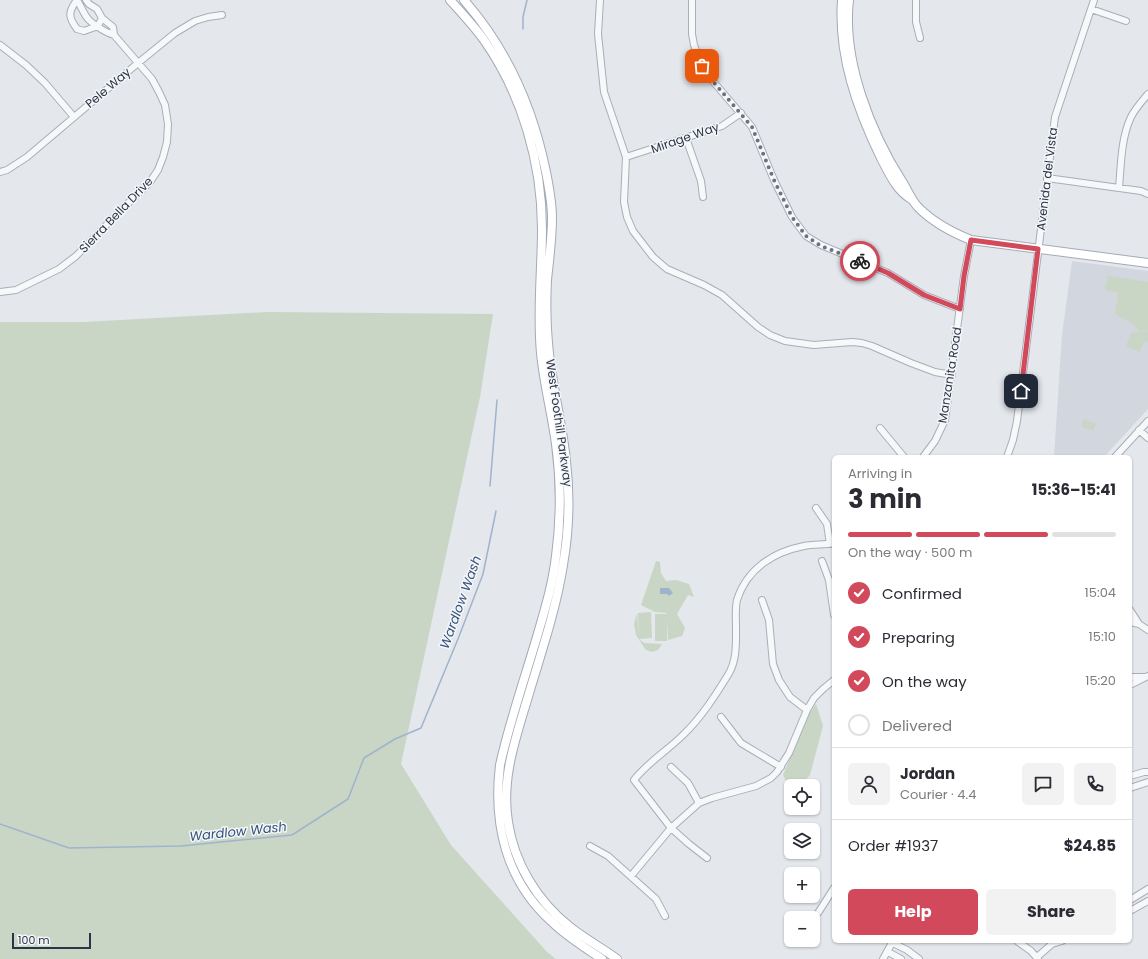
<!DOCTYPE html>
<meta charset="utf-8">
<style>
:root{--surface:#fff;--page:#f2f2f3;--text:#2b2b33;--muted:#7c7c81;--line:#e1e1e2;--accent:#d1495b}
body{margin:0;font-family:Poppins,sans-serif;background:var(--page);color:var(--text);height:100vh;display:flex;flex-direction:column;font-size:15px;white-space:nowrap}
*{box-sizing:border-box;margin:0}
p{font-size:13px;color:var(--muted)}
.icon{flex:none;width:22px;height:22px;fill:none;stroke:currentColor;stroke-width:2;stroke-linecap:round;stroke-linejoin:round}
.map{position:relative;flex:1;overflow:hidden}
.drawer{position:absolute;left:832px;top:455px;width:300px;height:488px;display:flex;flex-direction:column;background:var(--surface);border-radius:6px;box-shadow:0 1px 3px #0004}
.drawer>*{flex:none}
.tools{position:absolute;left:784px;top:779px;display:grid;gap:8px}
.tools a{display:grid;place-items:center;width:36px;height:36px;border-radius:6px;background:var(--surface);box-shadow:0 1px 3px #0004;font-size:20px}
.scale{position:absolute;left:12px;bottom:10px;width:79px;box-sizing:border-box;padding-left:4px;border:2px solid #2b3445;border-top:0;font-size:11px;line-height:14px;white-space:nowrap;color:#2b3445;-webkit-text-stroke:3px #f4f6f9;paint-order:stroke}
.pin{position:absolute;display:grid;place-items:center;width:34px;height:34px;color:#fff;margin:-17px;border-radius:8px;box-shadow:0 2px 6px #0006}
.courier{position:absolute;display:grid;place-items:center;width:40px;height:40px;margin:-20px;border:3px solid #d1495b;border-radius:50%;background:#fff;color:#222;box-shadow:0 1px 5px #0007}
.headline em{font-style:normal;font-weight:700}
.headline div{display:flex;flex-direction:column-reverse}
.headline{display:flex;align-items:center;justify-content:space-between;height:68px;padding:0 16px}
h1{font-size:26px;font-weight:700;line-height:30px}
.bar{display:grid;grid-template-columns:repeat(4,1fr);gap:6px 4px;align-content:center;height:48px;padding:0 16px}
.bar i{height:5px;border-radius:3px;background:var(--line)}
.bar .active{background:var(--accent)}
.bar p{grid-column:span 4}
.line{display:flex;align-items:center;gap:10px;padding:0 16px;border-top:1px solid var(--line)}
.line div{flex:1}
.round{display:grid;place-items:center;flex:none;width:42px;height:42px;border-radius:6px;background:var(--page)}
ol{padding:0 16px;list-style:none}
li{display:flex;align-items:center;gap:12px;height:44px}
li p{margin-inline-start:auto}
li .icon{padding:4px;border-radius:50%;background:var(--accent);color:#fff;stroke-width:4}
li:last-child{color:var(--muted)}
li i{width:22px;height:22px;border:2px solid var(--line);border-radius:50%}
.button{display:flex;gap:8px;margin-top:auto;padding:8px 16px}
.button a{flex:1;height:46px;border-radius:6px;background:var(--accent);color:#fff;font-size:16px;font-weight:700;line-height:46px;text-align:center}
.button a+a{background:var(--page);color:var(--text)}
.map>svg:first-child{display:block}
</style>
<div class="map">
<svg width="1148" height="959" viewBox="0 0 1148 959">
<rect width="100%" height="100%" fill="#e4e7ec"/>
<!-- built -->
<path fill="#d2d6de" d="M 1072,261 L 1148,271 L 1148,409 L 1104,457 L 1054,457 L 1062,335 Z"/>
<!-- green -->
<path fill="#c9d6c5" d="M 1108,276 L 1148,282 L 1148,330 L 1140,331 L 1133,324 L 1115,314 L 1118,293 L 1105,290 Z
M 267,312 L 493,314 L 480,397 L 401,764 L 451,845 L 547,952 L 556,959 L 0,959 L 0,322 L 84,322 Z
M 1148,331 L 1148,342 L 1144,341 L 1140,352 L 1126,346 L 1131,333 Z
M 1084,419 L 1096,424 L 1093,431 L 1081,426 Z
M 656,561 L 660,562 L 661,573 L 666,581 L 676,580 L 689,584 L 694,597 L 688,595 L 677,614 L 685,628 L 682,636 L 668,640 L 667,619 L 667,641 L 655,641 L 655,614 L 666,614 L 667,613 L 655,612 L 641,605 Z
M 651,612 L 652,638 L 639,639 L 638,613 Z
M 637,613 L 639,639 L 644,643 L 662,644 L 658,650 L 651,652 L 645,649 L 636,635 L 634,624 Z
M 816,704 L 823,726 L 810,775 L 802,784 L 795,786 L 788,785 L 783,775 L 808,716 Z"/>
<!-- water -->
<path fill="#9fb4cc" d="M 660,588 L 669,588 L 673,593 L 669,596 L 667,594 L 660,594 Z"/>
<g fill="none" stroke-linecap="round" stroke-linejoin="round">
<!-- stream -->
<path stroke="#9fb4cc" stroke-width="1.5" d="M 523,29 L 523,17 L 527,0
M 490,486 L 497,400
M 0,824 L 69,848 L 181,846 L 292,835 L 348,799 L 364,758 L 395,739 L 421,728 L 458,639 L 483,574 L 496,511"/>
<!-- minor casing -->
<g stroke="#a9aeb7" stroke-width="8">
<path id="minor" d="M 600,0 L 598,34 L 604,92 L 626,157 L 624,202 L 627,217 L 633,231 L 653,257 L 667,269 L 704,285 L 722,295 L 758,327 L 770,335 L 785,341 L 814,345 L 852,342 L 862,343 L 872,346 L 911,363 L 935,372 L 952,375
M 692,0 L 692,34 L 694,45 L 702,66 L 711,79 L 752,127 L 774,180 L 792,217 L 806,236 L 821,245 L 888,273 L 924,295 L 960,309
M 916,0 L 916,22 L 920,38
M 1091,9 L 1126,21
M 102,18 L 98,26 L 84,31 L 77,29 C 68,17 68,12 77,0 C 81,6 84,15 89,20 C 95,26 107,33 114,35
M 0,45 L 26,65 L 45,83 L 74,117
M 686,138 L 701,181 L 703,197
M 626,157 L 722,126 L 741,113
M 0,172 L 7,170 L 27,157 L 138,63 L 175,33 L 195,21 L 208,17 L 222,15
M 1047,178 L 1141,191 L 1148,194
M 1119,188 C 1121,165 1121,138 1131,117 C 1135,109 1142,101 1148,94
M 0,292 L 16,290 L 59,269 L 76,256 L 121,210 L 150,182 L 158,170 L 163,157 L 167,142 L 168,124 L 165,105 L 159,92 L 152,79 L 114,35 L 113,27 L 102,18 L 97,9 L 89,4 L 86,0
M 880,428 L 904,457
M 1139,430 L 1148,438
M 923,457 L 935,441 L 945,420 L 964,276 L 971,240
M 1007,457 L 1013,440 L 1017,421 L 1055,117 L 1094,0
M 1115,457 L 1148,421
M 816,508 L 827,524 L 830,544
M 822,561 L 829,580 L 834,615
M 762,600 L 769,620 L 773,664 L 779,680 L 790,697 L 807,710
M 1130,610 L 1139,624
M 1130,622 L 1139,624 L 1148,630
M 1130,677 L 1145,677
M 1130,685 L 1148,676
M 721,717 L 741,743 L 781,767
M 671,767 L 688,783 L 699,803
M 1130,776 L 1144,772 L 1148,772
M 1130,788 L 1148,782
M 590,846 L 608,856 L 656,899 L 665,916
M 707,858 L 689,844 L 671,828 L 634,780 C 648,762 667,751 683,735 C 701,718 715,696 728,675 C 737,661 736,643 736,627 C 736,619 735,609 737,600 C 747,569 773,552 804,546 C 814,544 824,545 834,543
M 631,876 L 671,828 L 699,803 L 712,798 L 756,786 L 771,778 L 777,772 L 789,753 L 807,710 L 814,698 L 823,689 L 834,680
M 1130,900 L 1148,889
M 1130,911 L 1148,901
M 818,913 L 834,888
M 1017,941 L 1031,951 L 1038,959
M 893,943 L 907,950 L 919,959
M 888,952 L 901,959
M 1037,957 L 1052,944 L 1062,941
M 883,959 L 893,941"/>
</g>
<!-- major casing -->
<g stroke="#a3abb8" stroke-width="10">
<path id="major" d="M 450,0 C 462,13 474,26 484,40 C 522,94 542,163 542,229 C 542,270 537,311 541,353 C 544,384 552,414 556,444 C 561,481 561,519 556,556 C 553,582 546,606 539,630 C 526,675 510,720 500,765 C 493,824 506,880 551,921 C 566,936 584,947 602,959
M 464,0 C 507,49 533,108 546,172 C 549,187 552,202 552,218 C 552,239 549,260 547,280 C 546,301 546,322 548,343 C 551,383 562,421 566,461 C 570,495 569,531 563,565 C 556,610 540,656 527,700 C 515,740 501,780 508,822 C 514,863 537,901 570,927 C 585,939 602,948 617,959
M 842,0 C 838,55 857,109 881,158 C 889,173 896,190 911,199
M 849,0 C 842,61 871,133 903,183 C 908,191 911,199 917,206 C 932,222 951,232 971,240 L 1148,263"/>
</g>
<!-- minor -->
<use href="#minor" stroke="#f7f8fa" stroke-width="6"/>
<!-- major -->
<use href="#major" stroke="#fff" stroke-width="8"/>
</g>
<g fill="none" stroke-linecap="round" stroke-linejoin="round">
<!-- done -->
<path stroke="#6c737f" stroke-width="4" stroke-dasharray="0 7.2" d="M 702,66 L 711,79 L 752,127 L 774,180 L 792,217 L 806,236 L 821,246 L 860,261"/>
<!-- route -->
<path stroke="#d1495b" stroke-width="5" d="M 860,261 L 888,273 L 924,295 L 960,309 L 964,276 L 971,240 L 1038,249 L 1021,391"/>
</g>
<g text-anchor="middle" stroke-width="3" stroke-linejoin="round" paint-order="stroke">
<!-- street labels -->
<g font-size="12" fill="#2b3445" stroke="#f4f6f9">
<text transform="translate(108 88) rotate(-40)" y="4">Pele Way</text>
<text transform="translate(685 138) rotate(-19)" y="4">Mirage Way</text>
<text transform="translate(1047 179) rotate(-83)" y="4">Avenida del Vista</text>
<text transform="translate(116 215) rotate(-46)" y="4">Sierra Bella Drive</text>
<text transform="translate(950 375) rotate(-81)" y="4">Manzanita Road</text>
<text transform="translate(559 423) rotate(82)" y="4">West Foothill Parkway</text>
</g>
<!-- water labels -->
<g font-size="13" font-style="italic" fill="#34527a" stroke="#f4f6f9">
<text transform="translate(460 602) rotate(-70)" y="5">Wardlow Wash</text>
<text transform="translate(238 831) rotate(-6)" y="5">Wardlow Wash</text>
</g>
</g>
</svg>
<div class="tools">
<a><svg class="icon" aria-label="locate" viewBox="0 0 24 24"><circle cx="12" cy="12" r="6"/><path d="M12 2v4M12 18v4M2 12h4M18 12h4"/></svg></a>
<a><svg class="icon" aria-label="layers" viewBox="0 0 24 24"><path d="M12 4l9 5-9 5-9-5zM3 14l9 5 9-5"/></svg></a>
<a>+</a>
<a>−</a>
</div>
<div class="scale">100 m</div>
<div class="pin" style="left:702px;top:66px;background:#ea580c"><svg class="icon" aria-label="bag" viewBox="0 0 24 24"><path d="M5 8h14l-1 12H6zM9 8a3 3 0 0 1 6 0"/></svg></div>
<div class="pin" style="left:1021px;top:391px;background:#1f2937"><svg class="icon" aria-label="home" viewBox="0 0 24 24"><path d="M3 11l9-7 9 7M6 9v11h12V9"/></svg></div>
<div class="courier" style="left:860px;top:261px"><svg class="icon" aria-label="bike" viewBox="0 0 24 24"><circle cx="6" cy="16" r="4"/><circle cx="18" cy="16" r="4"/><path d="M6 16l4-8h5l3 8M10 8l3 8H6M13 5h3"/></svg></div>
<section class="drawer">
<div class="headline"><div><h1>3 min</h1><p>Arriving in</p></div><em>15:36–15:41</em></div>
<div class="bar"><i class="active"></i><i class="active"></i><i class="active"></i><i></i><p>On the way · 500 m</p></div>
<ol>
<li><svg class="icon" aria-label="check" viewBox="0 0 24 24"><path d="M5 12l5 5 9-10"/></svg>Confirmed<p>15:04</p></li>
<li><svg class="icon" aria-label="check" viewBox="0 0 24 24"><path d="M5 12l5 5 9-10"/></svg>Preparing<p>15:10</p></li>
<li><svg class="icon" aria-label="check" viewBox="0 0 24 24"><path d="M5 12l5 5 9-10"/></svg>On the way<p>15:20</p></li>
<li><i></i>Delivered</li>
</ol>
<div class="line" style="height:72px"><a class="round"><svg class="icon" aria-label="person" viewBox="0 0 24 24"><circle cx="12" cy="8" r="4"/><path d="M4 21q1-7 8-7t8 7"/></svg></a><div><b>Jordan</b><p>Courier · 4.4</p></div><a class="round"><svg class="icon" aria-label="chat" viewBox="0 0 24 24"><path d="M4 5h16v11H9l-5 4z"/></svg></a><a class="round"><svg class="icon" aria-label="phone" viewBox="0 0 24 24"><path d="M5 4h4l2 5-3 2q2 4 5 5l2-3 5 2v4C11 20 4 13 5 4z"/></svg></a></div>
<div class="line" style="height:52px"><div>Order #1937</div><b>$24.85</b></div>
<div class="button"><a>Help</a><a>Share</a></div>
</section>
</div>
